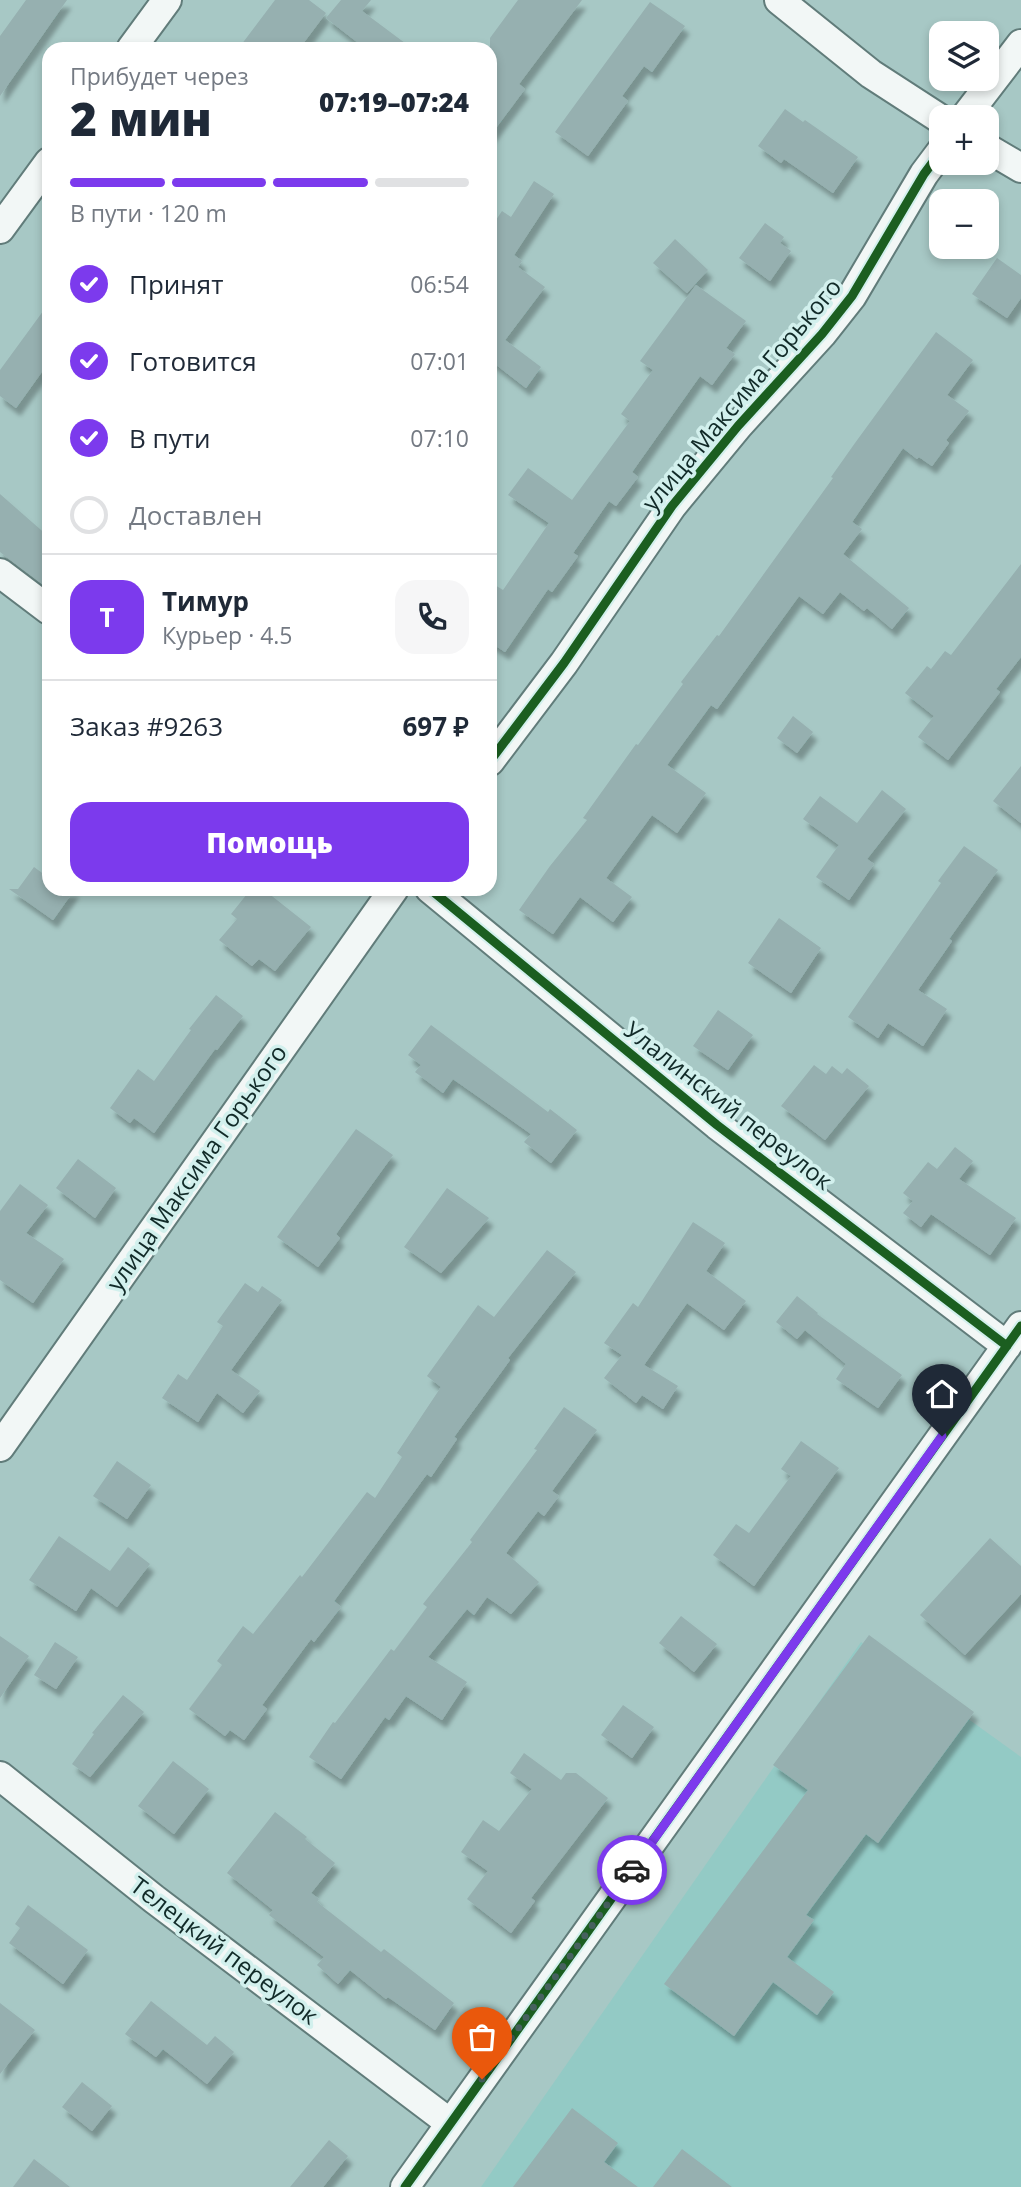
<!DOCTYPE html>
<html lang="ru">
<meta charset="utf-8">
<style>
:root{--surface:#fff;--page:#f6f6f7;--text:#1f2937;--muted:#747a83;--line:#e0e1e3;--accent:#7c3aed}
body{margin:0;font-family:"Open Sans",sans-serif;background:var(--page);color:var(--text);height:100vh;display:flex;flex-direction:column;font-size:26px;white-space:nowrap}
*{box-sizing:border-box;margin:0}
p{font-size:23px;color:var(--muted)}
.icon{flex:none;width:38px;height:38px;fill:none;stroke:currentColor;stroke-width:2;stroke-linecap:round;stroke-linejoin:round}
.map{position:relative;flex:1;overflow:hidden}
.panel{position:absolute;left:42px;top:42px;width:455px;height:854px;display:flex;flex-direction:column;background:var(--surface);border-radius:21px;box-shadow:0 4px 10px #0003}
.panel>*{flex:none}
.tools{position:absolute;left:929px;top:21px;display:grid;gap:14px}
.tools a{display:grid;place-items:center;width:70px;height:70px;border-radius:14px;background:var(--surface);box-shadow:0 4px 10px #0003;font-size:35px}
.pin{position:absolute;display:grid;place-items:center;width:60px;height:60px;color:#fff;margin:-72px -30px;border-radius:50% 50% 50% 0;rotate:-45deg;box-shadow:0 0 7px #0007}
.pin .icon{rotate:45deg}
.courier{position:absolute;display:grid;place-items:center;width:70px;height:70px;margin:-35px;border:5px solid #7c3aed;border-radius:50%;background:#fff;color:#222;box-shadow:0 2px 9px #0007}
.headline em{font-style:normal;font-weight:800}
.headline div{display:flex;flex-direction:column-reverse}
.headline{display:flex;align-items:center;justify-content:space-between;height:119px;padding:0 28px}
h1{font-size:46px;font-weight:800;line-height:52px}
.bar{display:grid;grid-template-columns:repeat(4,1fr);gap:10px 7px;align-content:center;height:84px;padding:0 28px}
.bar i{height:9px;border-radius:5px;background:var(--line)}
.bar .on{background:var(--accent)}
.bar p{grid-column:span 4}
.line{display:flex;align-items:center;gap:18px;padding:0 28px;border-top:2px solid var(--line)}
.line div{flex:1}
.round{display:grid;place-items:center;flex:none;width:74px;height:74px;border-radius:21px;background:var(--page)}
ol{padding:0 28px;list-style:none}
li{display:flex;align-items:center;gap:21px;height:77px}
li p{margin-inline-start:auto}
li .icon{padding:7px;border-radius:50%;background:var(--accent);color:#fff;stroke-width:4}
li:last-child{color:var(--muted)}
li i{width:38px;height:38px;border:4px solid var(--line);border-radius:50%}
.primary-button{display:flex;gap:14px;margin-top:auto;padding:14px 28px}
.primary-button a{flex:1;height:80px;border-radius:21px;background:var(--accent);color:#fff;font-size:28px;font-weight:800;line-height:80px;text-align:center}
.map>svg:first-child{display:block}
</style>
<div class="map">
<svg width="1021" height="2187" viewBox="0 0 1021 2187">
<defs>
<filter id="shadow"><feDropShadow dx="4.5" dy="8" stdDeviation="2" flood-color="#0004"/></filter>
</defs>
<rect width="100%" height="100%" fill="#a7c8c5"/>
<!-- built -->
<path fill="#93cac5" d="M 861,1642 L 1021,1757 L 1021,2187 L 481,2187 Z"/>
<!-- building -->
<path fill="#96b0b0" filter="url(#shadow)" d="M 26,0 L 67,0 L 0,96 L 0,36 Z
M 275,0 L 309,0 L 326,13 L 299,49 L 238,49 Z
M 341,0 L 371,0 L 362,11 L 413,49 L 366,49 L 326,18 Z
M 518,0 L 582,0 L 519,84 L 525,89 L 490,136 L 490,38 Z
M 650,2 L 685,26 L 652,72 L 644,66 L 622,96 L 628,101 L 588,156 L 555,132 Z
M 785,109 L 803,122 L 805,120 L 858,157 L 833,193 L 784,159 L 781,163 L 758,146 Z
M 534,181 L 554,194 L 514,255 L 522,261 L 518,267 L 545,287 L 505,340 L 541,367 L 526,388 L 490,360 L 490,229 L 502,211 L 511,217 Z
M 765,223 L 784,237 L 780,243 L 791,251 L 770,281 L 739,258 Z
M 675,239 L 708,270 L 687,293 L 653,263 Z
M 997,258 L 1021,275 L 1021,298 L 1007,318 L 972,294 Z
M 696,285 L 746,321 L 726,348 L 735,354 L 712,385 L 700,376 L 632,472 L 638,477 L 616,506 L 609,501 L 573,553 L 578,556 L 552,592 L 548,589 L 505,652 L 490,642 L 490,582 L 503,590 L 549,523 L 508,495 L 528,468 L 572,500 L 630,421 L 621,414 L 653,370 L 640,361 Z
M 49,303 L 49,362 L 16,408 L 0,396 L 0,370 Z
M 936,332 L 973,360 L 947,395 L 969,411 L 946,440 L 949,443 L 932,466 L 919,457 L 917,459 L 903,448 L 852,522 L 862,529 L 843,554 L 909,608 L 892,629 L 867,608 L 864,611 L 840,592 L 823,614 L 799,596 L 717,709 L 711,705 L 667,765 L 706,793 L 677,833 L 652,815 L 606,878 L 632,897 L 613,922 L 580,897 L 553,934 L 519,910 L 550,866 L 587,820 L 583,818 L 636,744 L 638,745 L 683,684 L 681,682 L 717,635 L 719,636 L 833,478 L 831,477 L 855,443 Z
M 0,494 L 49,537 L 49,589 L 0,552 Z
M 1021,564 L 1021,657 L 996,689 L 1000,692 L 948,760 L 918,737 L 934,716 L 905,693 L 927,666 L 931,669 L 945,651 L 951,655 Z
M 793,716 L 813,732 L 797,753 L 777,738 Z
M 1021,766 L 1021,823 L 993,801 Z
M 882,790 L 906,809 L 867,859 L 874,864 L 849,900 L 816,877 L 839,845 L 803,819 L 820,796 L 857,823 Z
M 964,846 L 998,870 L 949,939 L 952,941 L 918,990 L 947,1009 L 923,1046 L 888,1023 L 878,1038 L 848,1017 L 941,883 L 938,881 Z
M 34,867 L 49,878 L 49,889 L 75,889 L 53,920 L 9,889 L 18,889 Z
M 251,889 L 263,889 L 311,927 L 275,971 L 259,959 L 252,966 L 219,940 L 237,919 L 231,914 Z
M 779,918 L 821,948 L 791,993 L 748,963 Z
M 216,995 L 243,1016 L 217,1050 L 215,1049 L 154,1133 L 134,1118 L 130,1123 L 110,1108 L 138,1069 L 154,1081 L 191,1030 L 189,1029 Z
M 718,1010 L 753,1035 L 728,1070 L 693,1046 Z
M 431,1025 L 548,1112 L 550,1109 L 577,1130 L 551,1163 L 524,1142 L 531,1134 L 453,1079 L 443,1093 L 415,1072 L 421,1065 L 408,1055 Z
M 814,1065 L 826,1074 L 832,1066 L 842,1074 L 847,1068 L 869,1086 L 825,1140 L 781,1106 Z
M 356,1129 L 393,1155 L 336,1234 L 340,1238 L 318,1267 L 277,1237 Z
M 955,1147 L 973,1161 L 959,1179 L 1016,1218 L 990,1255 L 931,1214 L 921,1227 L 903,1213 L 913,1201 L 903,1193 L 928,1162 L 937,1169 Z
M 78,1159 L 116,1188 L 95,1218 L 56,1188 Z
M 20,1184 L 48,1205 L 26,1233 L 64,1259 L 33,1303 L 0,1280 L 0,1211 Z
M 447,1188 L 489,1218 L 441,1273 L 404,1247 Z
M 693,1222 L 725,1243 L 706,1271 L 746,1301 L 724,1330 L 687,1303 L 644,1365 L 678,1386 L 663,1409 L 642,1395 L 636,1403 L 604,1378 L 622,1355 L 604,1343 L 633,1303 L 638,1307 Z
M 547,1250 L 576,1272 L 508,1358 L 510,1360 L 454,1437 L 457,1439 L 431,1477 L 427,1474 L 334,1601 L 341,1607 L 314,1642 L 311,1639 L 262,1705 L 267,1709 L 244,1740 L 230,1730 L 225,1736 L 189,1709 L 222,1665 L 217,1661 L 243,1626 L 253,1634 L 300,1575 L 302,1577 L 367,1492 L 375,1498 L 402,1457 L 397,1453 L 441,1387 L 427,1376 L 478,1305 L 494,1317 Z
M 245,1283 L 258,1292 L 262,1286 L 282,1300 L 231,1370 L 260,1391 L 243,1413 L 217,1393 L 198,1422 L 162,1398 L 178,1374 L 187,1380 L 223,1326 L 217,1322 Z
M 797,1296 L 818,1313 L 817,1314 L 902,1375 L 878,1408 L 836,1379 L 846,1364 L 805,1330 L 797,1339 L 776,1322 Z
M 564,1407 L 597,1430 L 552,1491 L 559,1496 L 544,1516 L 538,1511 L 506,1553 L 539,1582 L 511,1614 L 487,1597 L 474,1615 L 467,1609 L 428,1657 L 467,1682 L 442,1720 L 406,1696 L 389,1720 L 385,1717 L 341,1779 L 309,1757 L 333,1722 L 335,1723 L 391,1649 L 394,1651 L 427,1607 L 423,1604 L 472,1542 L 470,1540 L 537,1450 L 534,1449 Z
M 801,1441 L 839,1468 L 754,1586 L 713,1555 L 736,1524 L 749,1533 L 791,1476 L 781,1469 Z
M 117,1461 L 151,1485 L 127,1519 L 93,1496 Z
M 59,1536 L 110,1571 L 128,1547 L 150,1564 L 117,1607 L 91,1588 L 76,1611 L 29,1580 Z
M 990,1538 L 1021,1566 L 1021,1594 L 965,1655 L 920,1615 Z
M 681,1616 L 717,1644 L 694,1672 L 659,1643 Z
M 869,1635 L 974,1712 L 878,1843 L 866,1834 L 806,1915 L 814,1920 L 787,1957 L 834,1992 L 817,2015 L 773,1982 L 734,2036 L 664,1984 L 808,1790 L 773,1765 Z
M 0,1636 L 29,1656 L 0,1698 Z
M 55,1642 L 78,1657 L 56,1689 L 34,1675 Z
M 123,1695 L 144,1712 L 90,1777 L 72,1764 L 94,1734 L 92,1733 Z
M 623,1705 L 654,1727 L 632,1758 L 601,1735 Z
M 524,1753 L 561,1780 L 566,1773 L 576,1773 L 608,1798 L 531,1898 L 535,1901 L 511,1933 L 467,1899 L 488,1871 L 461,1852 L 483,1820 L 499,1831 L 532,1789 L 510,1773 Z
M 173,1761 L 209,1789 L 174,1834 L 138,1806 Z
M 275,1812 L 307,1837 L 305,1839 L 335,1863 L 311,1893 L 319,1899 L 317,1902 L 381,1952 L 384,1949 L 454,2003 L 435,2030 L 388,1997 L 386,1999 L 350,1970 L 338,1984 L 317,1965 L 324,1957 L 269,1915 L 273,1910 L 227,1873 Z
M 28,1905 L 88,1950 L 63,1984 L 9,1943 L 20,1928 L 15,1924 Z
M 151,2001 L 207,2045 L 215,2036 L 234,2052 L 207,2084 L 163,2049 L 156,2057 L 125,2034 Z
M 0,2003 L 35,2030 L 0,2074 Z
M 82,2082 L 112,2106 L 92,2131 L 62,2107 Z
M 572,2108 L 618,2143 L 604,2162 L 638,2187 L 513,2187 Z
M 329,2140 L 348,2156 L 323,2187 L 290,2187 Z
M 682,2149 L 732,2187 L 653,2187 Z
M 34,2159 L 70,2187 L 13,2187 Z"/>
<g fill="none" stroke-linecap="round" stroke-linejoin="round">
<!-- street casing -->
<g stroke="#617c7a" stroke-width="32">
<path id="street" d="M 779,0 L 871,74 L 942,120
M 131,49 L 167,0
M 965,117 L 1021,44
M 987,148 L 1021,168
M 0,229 L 49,162
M 0,573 L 49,610
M 490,761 L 564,663 L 672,506 L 738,426 L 822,334 L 852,296 L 924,174 L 942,150
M 430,889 L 717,1125 L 1007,1346
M 0,1447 L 394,889
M 0,1776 L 154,1899 L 450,2123
M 405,2187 L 1021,1326"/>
</g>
<!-- street -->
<use href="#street" stroke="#f2f7f6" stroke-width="28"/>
<!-- cycleway casing -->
<g stroke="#d2f0ed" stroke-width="13">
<path id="cycleway" d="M 490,761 L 564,663 L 672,506 L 738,426 L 822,334 L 852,296 L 924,174 L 942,150
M 430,889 L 717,1125 L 1007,1346
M 405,2187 L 1021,1326"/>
</g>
<!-- cycleway -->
<use href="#cycleway" stroke="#1b5e20" stroke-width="9"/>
</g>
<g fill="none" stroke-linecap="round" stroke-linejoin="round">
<!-- done -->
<path stroke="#46615f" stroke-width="7" stroke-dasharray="0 12.6" d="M 482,2079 L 632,1870"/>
<!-- route -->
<path stroke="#7c3aed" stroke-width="9" d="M 632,1870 L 942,1436"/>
</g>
<g text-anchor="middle" stroke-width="7" stroke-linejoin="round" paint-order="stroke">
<!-- street labels -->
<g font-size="24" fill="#112a28" stroke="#d2f0ed">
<text transform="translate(742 395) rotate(-50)" y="8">улица Максима Горького</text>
<text transform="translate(728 1106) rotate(38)" y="8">Улалинский переулок</text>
<text transform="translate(197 1168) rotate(-55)" y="8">улица Максима Горького</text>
<text transform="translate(224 1951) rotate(37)" y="8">Телецкий переулок</text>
</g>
</g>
</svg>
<div class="tools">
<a><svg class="icon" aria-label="layers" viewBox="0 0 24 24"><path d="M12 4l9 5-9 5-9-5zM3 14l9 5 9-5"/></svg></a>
<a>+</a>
<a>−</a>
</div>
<div class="pin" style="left:482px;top:2079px;background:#ea580c"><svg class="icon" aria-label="bag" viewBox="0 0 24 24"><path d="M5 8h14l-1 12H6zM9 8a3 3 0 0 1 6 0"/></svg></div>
<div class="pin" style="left:942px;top:1436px;background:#1f2937"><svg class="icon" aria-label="home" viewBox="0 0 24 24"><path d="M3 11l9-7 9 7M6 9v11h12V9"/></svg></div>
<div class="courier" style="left:632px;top:1870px"><svg class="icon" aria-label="car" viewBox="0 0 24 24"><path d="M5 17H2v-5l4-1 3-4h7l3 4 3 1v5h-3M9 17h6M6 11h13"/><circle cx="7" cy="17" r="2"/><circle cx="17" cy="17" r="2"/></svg></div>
<section class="panel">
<div class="headline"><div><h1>2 мин</h1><p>Прибудет через</p></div><em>07:19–07:24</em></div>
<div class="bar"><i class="on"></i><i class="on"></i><i class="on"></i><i></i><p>В пути · 120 m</p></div>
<ol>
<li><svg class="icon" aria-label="check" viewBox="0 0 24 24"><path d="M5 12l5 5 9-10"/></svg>Принят<p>06:54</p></li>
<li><svg class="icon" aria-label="check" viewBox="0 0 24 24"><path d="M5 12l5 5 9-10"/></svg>Готовится<p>07:01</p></li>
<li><svg class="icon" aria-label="check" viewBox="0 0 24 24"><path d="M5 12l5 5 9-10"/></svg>В пути<p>07:10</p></li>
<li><i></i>Доставлен</li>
</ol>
<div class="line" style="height:126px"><b class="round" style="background:var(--accent);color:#fff">Т</b><div><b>Тимур</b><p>Курьер · 4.5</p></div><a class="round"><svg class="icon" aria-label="phone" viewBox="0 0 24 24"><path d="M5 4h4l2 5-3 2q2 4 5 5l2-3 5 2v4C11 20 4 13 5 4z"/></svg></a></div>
<div class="line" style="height:91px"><div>Заказ #9263</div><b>697 ₽</b></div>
<div class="primary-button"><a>Помощь</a></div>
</section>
</div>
